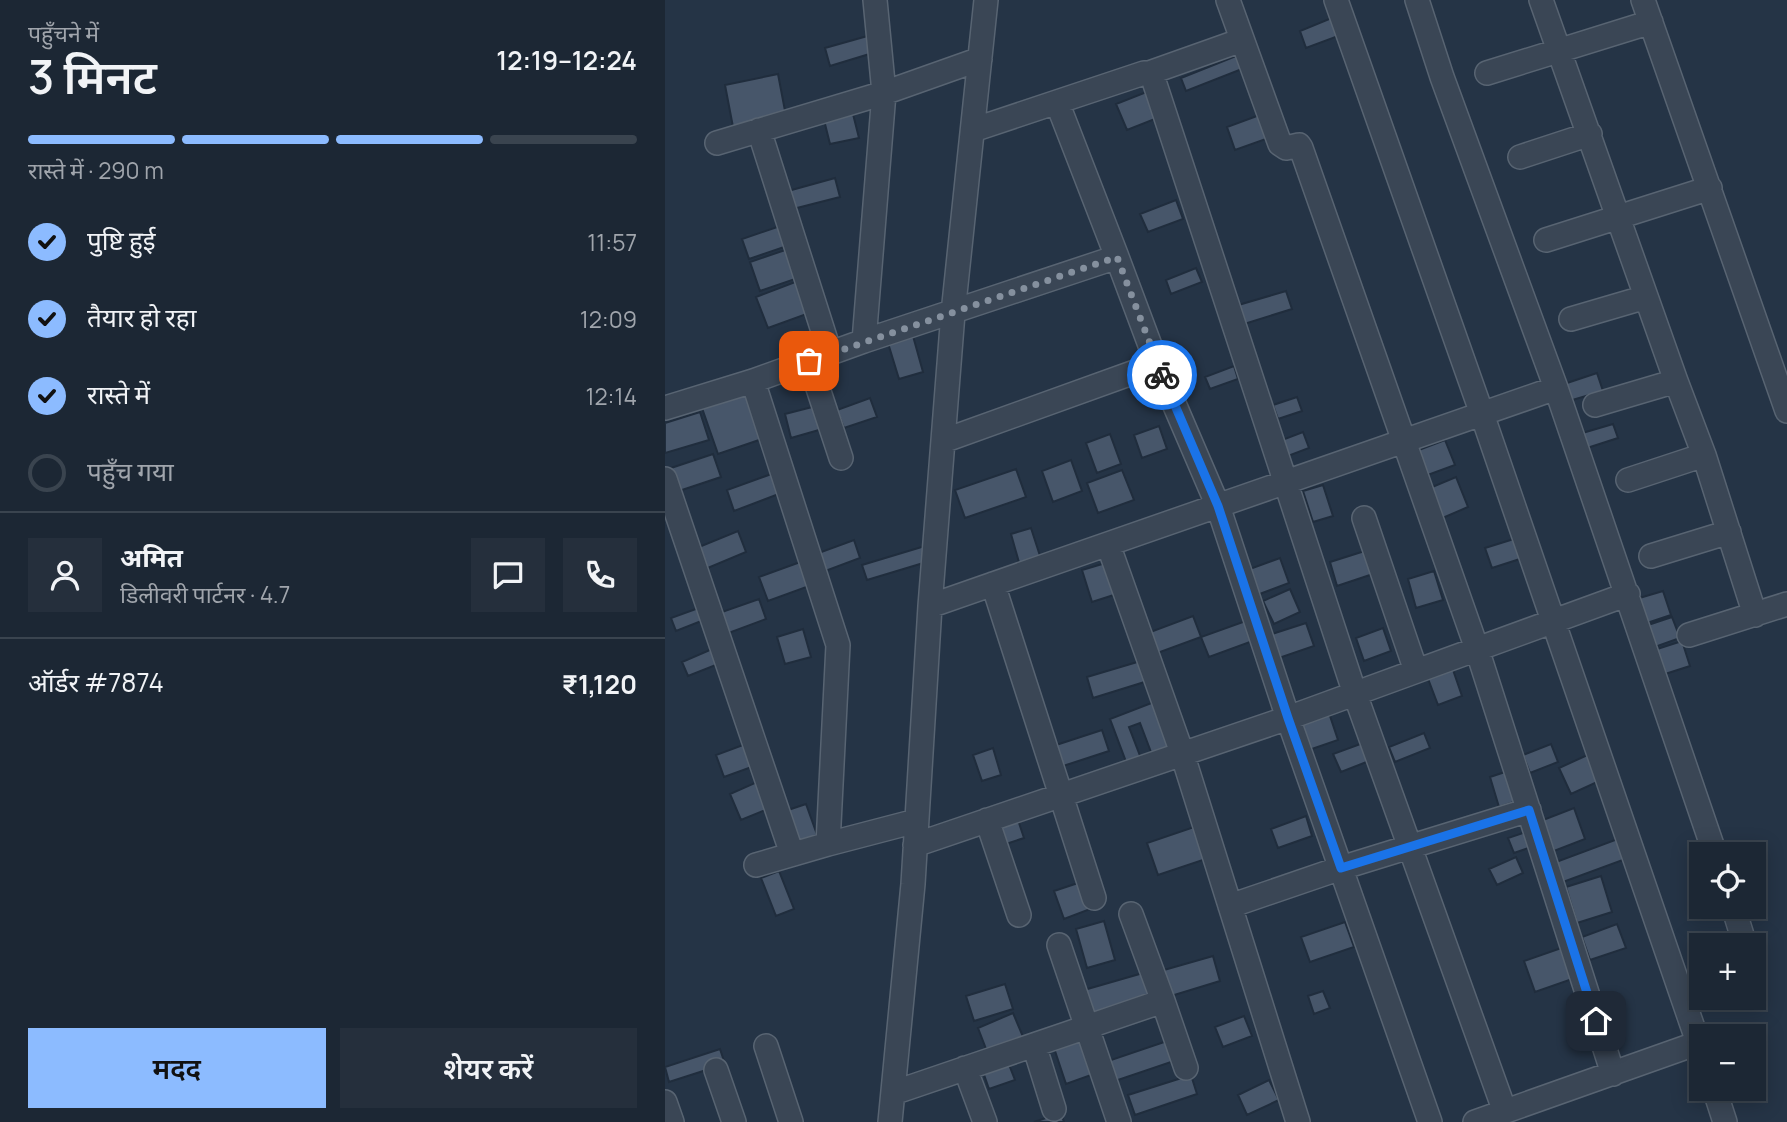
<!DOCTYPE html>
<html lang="hi">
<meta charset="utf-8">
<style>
:root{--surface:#1c2734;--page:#252f3c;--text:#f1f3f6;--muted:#a0a5ac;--line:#3a444f;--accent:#8cbbff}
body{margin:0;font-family:Manrope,"Noto Sans Devanagari",sans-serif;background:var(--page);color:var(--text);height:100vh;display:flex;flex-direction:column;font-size:26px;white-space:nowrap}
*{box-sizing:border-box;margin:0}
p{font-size:23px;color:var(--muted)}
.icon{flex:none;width:38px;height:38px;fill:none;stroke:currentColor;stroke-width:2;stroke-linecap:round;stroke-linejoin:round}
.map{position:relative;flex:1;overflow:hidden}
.side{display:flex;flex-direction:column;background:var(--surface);width:665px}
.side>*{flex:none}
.controls{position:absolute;left:1024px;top:842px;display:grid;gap:14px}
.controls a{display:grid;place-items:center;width:77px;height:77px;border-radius:0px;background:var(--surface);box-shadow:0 4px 18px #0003,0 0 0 2px var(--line);font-size:35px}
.pin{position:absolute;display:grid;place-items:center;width:60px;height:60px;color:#fff;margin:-30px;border-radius:14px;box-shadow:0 4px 10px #0006}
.courier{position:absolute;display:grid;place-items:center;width:70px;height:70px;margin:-35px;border:5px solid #1a73e8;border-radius:50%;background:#fff;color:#222;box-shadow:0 2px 9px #0007}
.overview em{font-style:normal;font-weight:600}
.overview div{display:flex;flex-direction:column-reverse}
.overview{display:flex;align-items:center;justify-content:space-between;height:119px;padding:0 28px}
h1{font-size:46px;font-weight:600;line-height:52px}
.bar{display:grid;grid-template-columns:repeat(4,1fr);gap:10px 7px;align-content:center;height:84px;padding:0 28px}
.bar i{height:9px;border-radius:5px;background:var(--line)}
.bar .on{background:var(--accent)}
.bar p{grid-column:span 4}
.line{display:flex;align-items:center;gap:18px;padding:0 28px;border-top:2px solid var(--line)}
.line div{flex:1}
.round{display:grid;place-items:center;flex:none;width:74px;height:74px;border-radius:0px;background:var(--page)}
ol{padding:0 28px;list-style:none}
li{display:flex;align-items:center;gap:21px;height:77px}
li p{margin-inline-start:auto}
li .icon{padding:7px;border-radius:50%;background:var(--accent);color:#111;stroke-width:4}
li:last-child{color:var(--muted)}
li i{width:38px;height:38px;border:4px solid var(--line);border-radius:50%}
.action{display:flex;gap:14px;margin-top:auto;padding:14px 28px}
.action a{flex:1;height:80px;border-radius:0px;background:var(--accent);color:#111;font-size:28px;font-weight:600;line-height:80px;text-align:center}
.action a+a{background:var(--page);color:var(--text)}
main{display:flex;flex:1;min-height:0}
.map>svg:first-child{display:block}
</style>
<main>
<section class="side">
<div class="overview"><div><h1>3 मिनट</h1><p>पहुँचने में</p></div><em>12:19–12:24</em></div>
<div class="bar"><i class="on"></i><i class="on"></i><i class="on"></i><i></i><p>रास्ते में · 290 m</p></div>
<ol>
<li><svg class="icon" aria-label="check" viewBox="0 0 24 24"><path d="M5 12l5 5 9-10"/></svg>पुष्टि हुई<p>11:57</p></li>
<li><svg class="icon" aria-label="check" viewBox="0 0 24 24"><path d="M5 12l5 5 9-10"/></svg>तैयार हो रहा<p>12:09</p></li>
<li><svg class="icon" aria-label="check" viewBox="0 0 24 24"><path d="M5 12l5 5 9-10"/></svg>रास्ते में<p>12:14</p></li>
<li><i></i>पहुँच गया</li>
</ol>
<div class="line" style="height:126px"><a class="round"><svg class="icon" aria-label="person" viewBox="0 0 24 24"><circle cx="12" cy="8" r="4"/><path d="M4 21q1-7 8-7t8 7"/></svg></a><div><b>अमित</b><p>डिलीवरी पार्टनर · 4.7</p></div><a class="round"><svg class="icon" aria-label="chat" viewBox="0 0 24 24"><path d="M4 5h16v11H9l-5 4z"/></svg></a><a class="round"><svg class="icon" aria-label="phone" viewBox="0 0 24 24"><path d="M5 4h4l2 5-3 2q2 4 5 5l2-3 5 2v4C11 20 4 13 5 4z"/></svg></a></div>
<div class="line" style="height:91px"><div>ऑर्डर #7874</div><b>₹1,120</b></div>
<div class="action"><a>मदद</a><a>शेयर करें</a></div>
</section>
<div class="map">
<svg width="1122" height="1122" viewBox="0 0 1122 1122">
<rect width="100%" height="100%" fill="#253446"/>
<!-- building -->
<path fill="#47566a" stroke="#202d3d" stroke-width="2" d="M 669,17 L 676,35 L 641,48 L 635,31 Z
M 206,35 L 211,52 L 165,66 L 160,48 Z
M 571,56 L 577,69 L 521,91 L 516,78 Z
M 113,74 L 121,116 L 68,127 L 60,85 Z
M 484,91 L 495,117 L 462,130 L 451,104 Z
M 600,113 L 609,136 L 570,150 L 562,127 Z
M 188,114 L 194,138 L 165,144 L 159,120 Z
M 170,178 L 175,197 L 128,209 L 123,191 Z
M 511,200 L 518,219 L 483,232 L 475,214 Z
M 121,224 L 128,244 L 84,259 L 77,239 Z
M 129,247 L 139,276 L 95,291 L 85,262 Z
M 531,268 L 537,282 L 506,294 L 501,280 Z
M 138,279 L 150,311 L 103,328 L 91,297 Z
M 621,291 L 627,309 L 576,325 L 570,306 Z
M 248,336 L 258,372 L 234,379 L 223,343 Z
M 569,366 L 573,379 L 545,389 L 540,377 Z
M 932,373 L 938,391 L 904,401 L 899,384 Z
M 87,391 L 103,437 L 53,454 L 37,408 Z
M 632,397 L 637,411 L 613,419 L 608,405 Z
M 205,398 L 212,417 L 179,428 L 172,410 Z
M 155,405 L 161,428 L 126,438 L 120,414 Z
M 35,412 L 44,440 L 0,453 L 0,423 Z
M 948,424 L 953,438 L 919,449 L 914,434 Z
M 494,426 L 502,449 L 477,458 L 469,435 Z
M 638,432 L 644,448 L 623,456 L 617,440 Z
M 445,434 L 456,464 L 432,473 L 421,443 Z
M 780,440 L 790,465 L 760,476 L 751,451 Z
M 48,454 L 56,477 L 11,492 L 3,469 Z
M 406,460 L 417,491 L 388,502 L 377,471 Z
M 351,469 L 361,497 L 300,518 L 290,490 Z
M 457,470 L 469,500 L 433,513 L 422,483 Z
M 112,472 L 119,492 L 69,511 L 62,490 Z
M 791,477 L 803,507 L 773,520 L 760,490 Z
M 658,485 L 668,516 L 648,522 L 638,491 Z
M 366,528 L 376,559 L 355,566 L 346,534 Z
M 73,531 L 81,552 L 38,570 L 29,549 Z
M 852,538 L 858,558 L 827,568 L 820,548 Z
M 189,540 L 195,558 L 155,573 L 148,555 Z
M 260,546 L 265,561 L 202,580 L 197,565 Z
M 706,549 L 714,572 L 672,586 L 665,562 Z
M 615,558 L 624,583 L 592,595 L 582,570 Z
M 138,561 L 147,585 L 103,601 L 94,577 Z
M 444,562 L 455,593 L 427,602 L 417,570 Z
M 769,571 L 778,600 L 751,608 L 743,579 Z
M 625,589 L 635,612 L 609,624 L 598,601 Z
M 998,591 L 1006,615 L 979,624 L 971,599 Z
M 94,599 L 101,619 L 61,634 L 54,613 Z
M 39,606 L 44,618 L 11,631 L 6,618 Z
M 528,616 L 536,637 L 487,655 L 480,634 Z
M 1007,617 L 1015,638 L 987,648 L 980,626 Z
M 589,618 L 596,638 L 544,657 L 536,637 Z
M 641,623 L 649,646 L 614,658 L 607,634 Z
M 718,628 L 726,651 L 699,661 L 691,638 Z
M 138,629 L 146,657 L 120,664 L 112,637 Z
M 1017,641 L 1025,666 L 997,675 L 989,650 Z
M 54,646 L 61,661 L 23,676 L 17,662 Z
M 479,660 L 486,680 L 428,698 L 422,677 Z
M 787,667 L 797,696 L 773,705 L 762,676 Z
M 489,702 L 509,753 L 489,760 L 475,723 L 464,727 L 477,761 L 463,767 L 445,719 Z
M 664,713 L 673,740 L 644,750 L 634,724 Z
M 437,730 L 444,751 L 395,767 L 388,746 Z
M 759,733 L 765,748 L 730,762 L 724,747 Z
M 86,742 L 95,764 L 59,777 L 51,755 Z
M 698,743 L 704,761 L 676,772 L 668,754 Z
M 886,744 L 893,762 L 865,773 L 858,755 Z
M 328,748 L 336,775 L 317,781 L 308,755 Z
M 929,752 L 941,778 L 906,794 L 894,768 Z
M 849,769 L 858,799 L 834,807 L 825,777 Z
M 99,779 L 110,806 L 76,820 L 65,794 Z
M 141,804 L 155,843 L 137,849 L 123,810 Z
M 909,808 L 920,839 L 889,851 L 878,820 Z
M 641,816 L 647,836 L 613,848 L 606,829 Z
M 353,820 L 359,838 L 341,844 L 335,826 Z
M 532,826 L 544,858 L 493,875 L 482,843 Z
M 867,830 L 872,845 L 849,853 L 843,838 Z
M 958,837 L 966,857 L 898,882 L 891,862 Z
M 851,857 L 858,873 L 832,885 L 824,869 Z
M 114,871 L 129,909 L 111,916 L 96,878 Z
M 936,876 L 947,912 L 912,923 L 901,887 Z
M 419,881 L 428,908 L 399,919 L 389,891 Z
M 439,921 L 450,960 L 422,968 L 411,929 Z
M 680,922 L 689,947 L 645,962 L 636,937 Z
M 952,924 L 961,948 L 925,960 L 917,937 Z
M 902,946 L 913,977 L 870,992 L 859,961 Z
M 548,956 L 555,981 L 506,996 L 499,970 Z
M 485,971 L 492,996 L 426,1014 L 419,990 Z
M 340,984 L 348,1009 L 309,1021 L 301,996 Z
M 658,991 L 665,1008 L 649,1014 L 643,996 Z
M 348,1013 L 359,1039 L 323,1054 L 313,1028 Z
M 579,1016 L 587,1036 L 558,1047 L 550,1027 Z
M 415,1036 L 429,1074 L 401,1084 L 388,1045 Z
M 508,1039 L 515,1059 L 450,1081 L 443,1061 Z
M 55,1049 L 60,1064 L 4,1082 L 0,1067 Z
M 341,1057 L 350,1080 L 324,1089 L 316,1066 Z
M 526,1075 L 532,1094 L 470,1115 L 463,1095 Z
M 604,1080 L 614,1100 L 582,1115 L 573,1095 Z
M 396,1113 L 399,1122 L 369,1122 Z"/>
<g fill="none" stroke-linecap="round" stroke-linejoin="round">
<!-- street casing -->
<g stroke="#586472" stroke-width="26">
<path id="street" d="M 210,0 L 219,93 L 199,341 L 452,257 L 392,102
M 563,0 L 615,144 L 621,148 L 634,145 L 636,148 L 812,649 L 948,1074
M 671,0 L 817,414 L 1036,1051
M 752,0 L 777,77 L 891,388 L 1050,854
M 876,0 L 1011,381 L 1039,455 L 1090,615
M 978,0 L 1122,411
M 484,73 L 577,40
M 822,73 L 986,22
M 94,130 L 165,353
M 308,130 L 479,73 L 484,73 L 488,78 L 690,694 L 840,1112
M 52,143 L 219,93 L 315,59
M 855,157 L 925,134
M 881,240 L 1045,188
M 452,257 L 492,364
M 906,319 L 981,297
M 144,361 L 176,458
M 88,381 L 173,645 L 163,844 L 251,821
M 930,405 L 1011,381
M 0,408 L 88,381 L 199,341
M 278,441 L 492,364 L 553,506 L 623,718 L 765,1122
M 0,479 L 127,854
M 963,480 L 1039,455
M 699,518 L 751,671
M 443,544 L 517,753 L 633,1122
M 986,556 L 1064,532
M 328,584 L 429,898
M 265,606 L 891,388
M 1024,635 L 1122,604
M 322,820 L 354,915
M 250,845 L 623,718 L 963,594
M 91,865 L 163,844
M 565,906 L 676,868 L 864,810
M 1068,906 L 1080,945
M 466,914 L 498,1001
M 394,945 L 454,1122
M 369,1045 L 389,1109
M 101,1046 L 126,1122
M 300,1068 L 320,1122
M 51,1070 L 69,1122
M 1049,1088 L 1060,1122
M 228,1093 L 498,1001 L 521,1068
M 0,1102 L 7,1122
M 225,1122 L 248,884 L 265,606 L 288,313 L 321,0
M 810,1122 L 1033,1043"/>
</g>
<!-- street -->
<use href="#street" stroke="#3a4655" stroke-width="23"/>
</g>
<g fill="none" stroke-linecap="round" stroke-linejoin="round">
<!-- done -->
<path stroke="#85909e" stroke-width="7" stroke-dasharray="0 12.6" d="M 144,361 L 452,257 L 497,375"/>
<!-- route -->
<path stroke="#1a73e8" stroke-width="9" d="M 497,375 L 553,506 L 623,718 L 676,868 L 864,810 L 931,1021"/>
</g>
</svg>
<div class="controls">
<a><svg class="icon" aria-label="locate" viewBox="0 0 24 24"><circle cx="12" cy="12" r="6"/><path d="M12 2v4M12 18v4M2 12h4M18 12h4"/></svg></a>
<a>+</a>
<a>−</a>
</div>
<div class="pin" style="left:144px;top:361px;background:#ea580c"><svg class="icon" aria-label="bag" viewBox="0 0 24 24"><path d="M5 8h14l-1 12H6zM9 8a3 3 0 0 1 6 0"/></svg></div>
<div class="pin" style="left:931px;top:1021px;background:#1f2937"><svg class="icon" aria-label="home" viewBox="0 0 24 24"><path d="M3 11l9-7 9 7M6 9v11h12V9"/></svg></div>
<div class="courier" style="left:497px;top:375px"><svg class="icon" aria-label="bike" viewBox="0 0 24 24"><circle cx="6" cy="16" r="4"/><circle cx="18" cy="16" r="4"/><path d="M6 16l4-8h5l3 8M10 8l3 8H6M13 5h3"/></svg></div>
</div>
</main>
